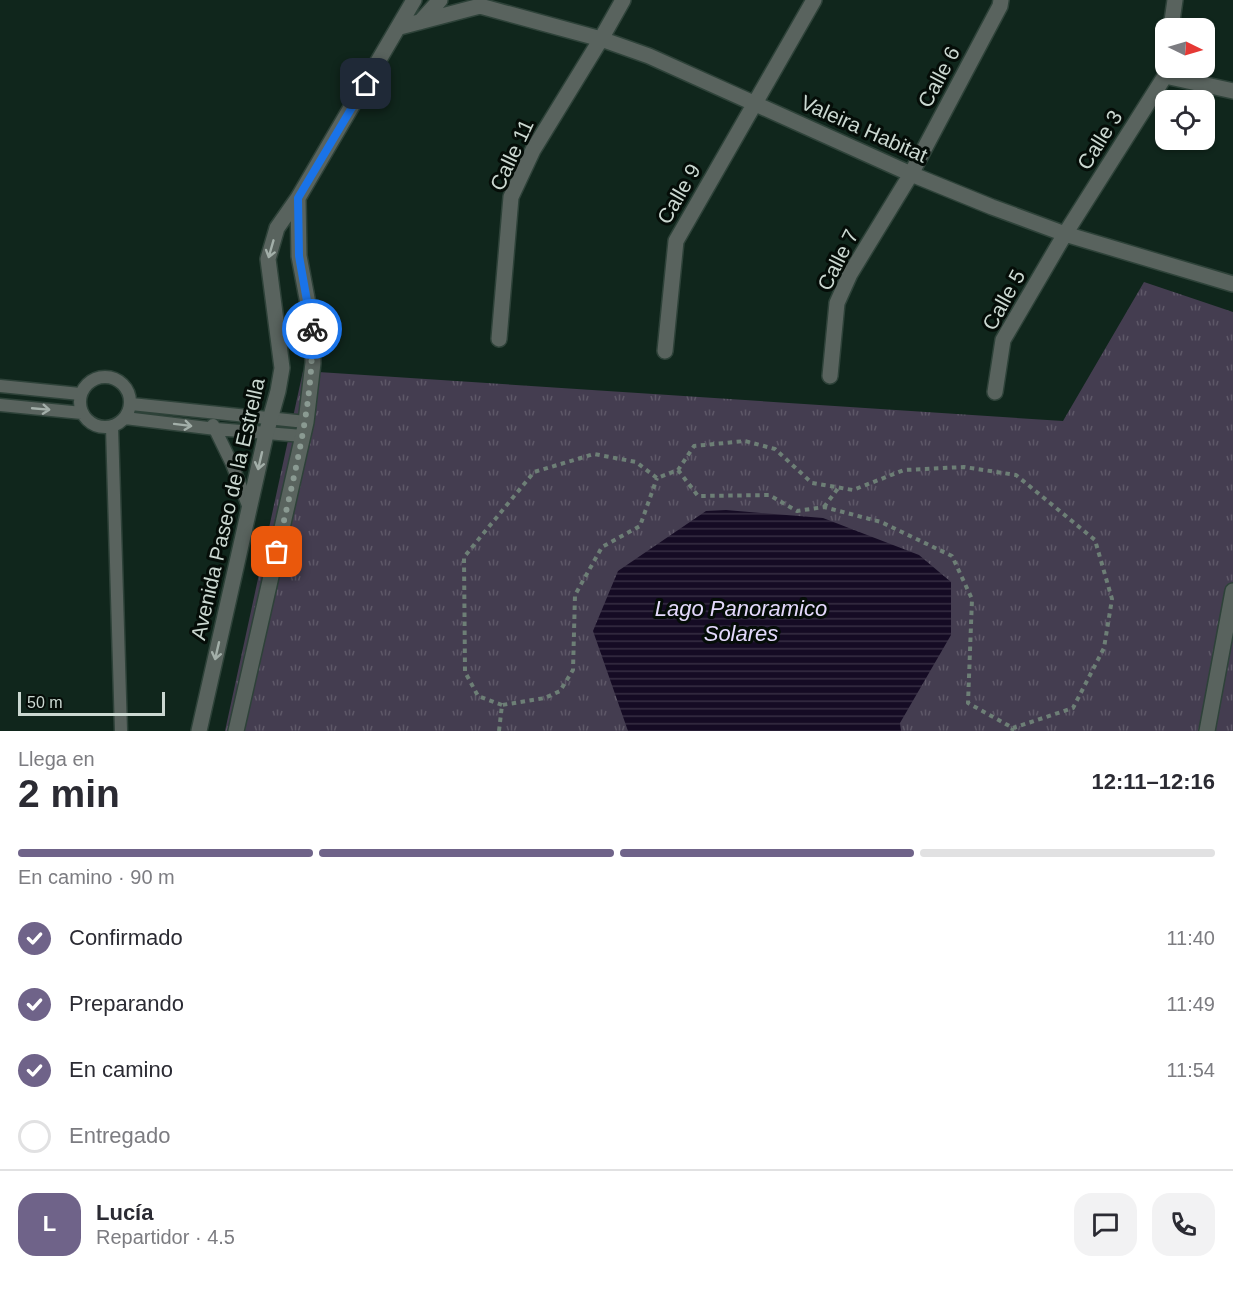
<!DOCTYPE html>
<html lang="es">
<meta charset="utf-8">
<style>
:root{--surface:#fff;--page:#f2f2f3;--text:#2b2b33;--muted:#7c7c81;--line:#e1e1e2;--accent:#6f6389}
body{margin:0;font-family:Helvetica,sans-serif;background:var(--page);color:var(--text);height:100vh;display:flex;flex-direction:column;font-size:22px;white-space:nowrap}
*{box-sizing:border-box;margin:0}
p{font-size:20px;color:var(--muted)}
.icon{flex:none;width:33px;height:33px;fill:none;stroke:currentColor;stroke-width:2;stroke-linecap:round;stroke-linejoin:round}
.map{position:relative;height:731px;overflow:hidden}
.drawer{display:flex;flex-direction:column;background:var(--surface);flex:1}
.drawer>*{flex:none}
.needle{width:39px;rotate:95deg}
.controls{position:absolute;left:1155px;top:18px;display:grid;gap:12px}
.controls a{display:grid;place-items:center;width:60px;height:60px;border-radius:12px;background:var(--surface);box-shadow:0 2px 4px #0004;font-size:30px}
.scale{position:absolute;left:18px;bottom:15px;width:147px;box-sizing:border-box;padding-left:6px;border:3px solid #cbd8d1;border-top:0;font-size:16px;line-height:21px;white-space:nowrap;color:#cbd8d1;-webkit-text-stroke:4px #050d08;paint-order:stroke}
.pin{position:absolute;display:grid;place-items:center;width:51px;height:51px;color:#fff;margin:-26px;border-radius:12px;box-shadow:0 3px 9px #0006}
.courier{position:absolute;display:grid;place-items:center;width:60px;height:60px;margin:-30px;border:4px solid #1a73e8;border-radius:50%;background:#fff;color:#222;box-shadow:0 2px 8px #0007}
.head em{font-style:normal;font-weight:700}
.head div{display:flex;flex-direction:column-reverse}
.head{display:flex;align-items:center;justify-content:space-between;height:102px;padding:0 18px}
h1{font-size:39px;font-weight:700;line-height:45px}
.bar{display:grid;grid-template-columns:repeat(4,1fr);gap:9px 6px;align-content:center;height:72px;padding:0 18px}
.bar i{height:8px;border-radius:4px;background:var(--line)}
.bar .active{background:var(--accent)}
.bar p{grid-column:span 4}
.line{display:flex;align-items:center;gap:15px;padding:0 18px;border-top:2px solid var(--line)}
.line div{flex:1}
.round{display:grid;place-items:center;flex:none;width:63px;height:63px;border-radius:18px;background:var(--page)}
ol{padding:0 18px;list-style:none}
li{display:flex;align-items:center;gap:18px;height:66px}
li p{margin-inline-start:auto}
li .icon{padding:6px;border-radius:50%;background:var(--accent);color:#fff;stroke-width:4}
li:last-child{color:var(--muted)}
li i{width:33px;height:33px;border:3px solid var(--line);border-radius:50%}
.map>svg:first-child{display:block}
</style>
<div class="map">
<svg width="1233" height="731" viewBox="0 0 1233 731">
<defs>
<pattern id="park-tufts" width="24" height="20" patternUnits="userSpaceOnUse" patternTransform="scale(1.5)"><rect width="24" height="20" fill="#443d50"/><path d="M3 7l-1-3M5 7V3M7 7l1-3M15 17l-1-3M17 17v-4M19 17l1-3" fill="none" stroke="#5e5868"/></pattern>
<pattern id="water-rules" width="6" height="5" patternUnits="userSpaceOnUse" patternTransform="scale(1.5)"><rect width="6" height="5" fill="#150b24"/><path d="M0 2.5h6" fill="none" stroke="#362e43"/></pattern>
</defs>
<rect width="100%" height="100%" fill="#10261c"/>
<!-- park -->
<path fill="url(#park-tufts)" d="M 1144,282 L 1233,312 L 1233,731 L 225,731 L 303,371 L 1063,421 Z"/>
<!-- water -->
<path fill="url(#water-rules)" d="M 726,510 L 823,518 L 919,555 L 951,582 L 951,635 L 900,723 L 901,731 L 628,731 L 593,631 L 618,571 L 706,511 Z"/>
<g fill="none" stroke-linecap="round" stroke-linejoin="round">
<!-- lane casing -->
<g stroke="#2e4239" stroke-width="15">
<path id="lane" d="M80 402a25 25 0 1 1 50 0a25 25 0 1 1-50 0Z
M 0,386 L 80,394
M 131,404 L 306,422
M 0,405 L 82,413
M 125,418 L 216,429 L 303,436
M 213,425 L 232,464 L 249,508
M 112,427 L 121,731"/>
</g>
<!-- street casing -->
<g stroke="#2e4239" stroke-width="18">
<path id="street" d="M 480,6 L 601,39 L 649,56 L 911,174 L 992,207 L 1065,234 L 1233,284
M 420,22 L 440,0
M 400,27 L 480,6
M 1171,28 L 1175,0
M 1165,76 L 1233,91
M 499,339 L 511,197 L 533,150 L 601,39 L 623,0
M 665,351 L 676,241 L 814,0
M 830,376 L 837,303 L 850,274 L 911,174 L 1000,6 L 1001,0
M 995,392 L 1003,340 L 1065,234 L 1165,76 L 1166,68
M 199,731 L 266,434 L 278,391 L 282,368 L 268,259 L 277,228 L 298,198 L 414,0
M 236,731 L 306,422 L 313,363 L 312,325 L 299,256 L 298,198
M 1207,731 L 1233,591"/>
</g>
<!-- path -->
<path stroke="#6d7f76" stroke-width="4" stroke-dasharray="4.5 4.5" stroke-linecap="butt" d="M 678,470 L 698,496 L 769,495 L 797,511 L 824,507 L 881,522 L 952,556 L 972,599 L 968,703 L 1013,728 L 1012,731
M 824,507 L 839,487
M 502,705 L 478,696 L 465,672 L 464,557 L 534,472 L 594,454 L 636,462 L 657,478 L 678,470 L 694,446 L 745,441 L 775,449 L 812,483 L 853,490 L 904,470 L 964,467 L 1016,475 L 1095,540 L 1112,599 L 1104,648 L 1073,708 L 1013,728
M 499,731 L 502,705 L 545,698 L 560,691 L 573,670 L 575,595 L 602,547 L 640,526 L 657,478"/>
<!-- lane -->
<use href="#lane" stroke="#59635e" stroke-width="12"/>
<!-- street -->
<use href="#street" stroke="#59635e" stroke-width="15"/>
</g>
<!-- one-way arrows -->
<defs><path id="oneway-shaft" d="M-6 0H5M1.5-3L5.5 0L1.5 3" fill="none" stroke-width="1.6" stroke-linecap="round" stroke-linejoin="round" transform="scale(1.5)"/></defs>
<g stroke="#a3afa9">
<use href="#oneway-shaft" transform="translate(271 249) rotate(106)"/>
<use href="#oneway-shaft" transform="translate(41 409) rotate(5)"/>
<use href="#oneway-shaft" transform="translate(183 425) rotate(7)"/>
<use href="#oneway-shaft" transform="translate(260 461) rotate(103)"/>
<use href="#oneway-shaft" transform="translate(217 651) rotate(103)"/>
</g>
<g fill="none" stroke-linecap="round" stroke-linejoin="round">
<!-- done -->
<path stroke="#8a9a92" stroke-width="6" stroke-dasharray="0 10.8" d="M 277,552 C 293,478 314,405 312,329"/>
<!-- route -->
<path stroke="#1a73e8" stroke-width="8" d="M 312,329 L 299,256 L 298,198 L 366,84"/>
</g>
<g text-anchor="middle" stroke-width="6" stroke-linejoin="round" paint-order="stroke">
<!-- street labels -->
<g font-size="21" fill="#cbd8d1" stroke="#050d08">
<text transform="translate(939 77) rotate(-62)" y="7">Calle 6</text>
<text transform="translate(864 129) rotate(24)" y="7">Valeira Habitat</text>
<text transform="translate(1100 140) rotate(-58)" y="7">Calle 3</text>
<text transform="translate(512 155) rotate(-65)" y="7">Calle 11</text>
<text transform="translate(679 194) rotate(-60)" y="7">Calle 9</text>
<text transform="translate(838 260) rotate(-63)" y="7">Calle 7</text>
<text transform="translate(1004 300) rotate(-61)" y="7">Calle 5</text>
<text transform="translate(228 509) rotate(-77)" y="7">Avenida Paseo de la Estrella</text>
</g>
<!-- water labels -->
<g font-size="22" font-style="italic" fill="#e4d9fc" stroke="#050d08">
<text x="741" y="616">Lago Panoramico<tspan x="741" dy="25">Solares</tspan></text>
</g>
</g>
</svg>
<div class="controls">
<a><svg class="needle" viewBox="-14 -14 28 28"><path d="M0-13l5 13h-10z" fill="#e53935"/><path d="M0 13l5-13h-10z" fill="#7c7c81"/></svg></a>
<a><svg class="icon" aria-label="locate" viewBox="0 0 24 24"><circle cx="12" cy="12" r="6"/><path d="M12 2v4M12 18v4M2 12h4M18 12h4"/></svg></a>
</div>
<div class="scale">50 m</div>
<div class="pin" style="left:277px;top:552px;background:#ea580c"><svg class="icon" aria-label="bag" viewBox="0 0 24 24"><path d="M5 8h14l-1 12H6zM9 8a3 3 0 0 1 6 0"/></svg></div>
<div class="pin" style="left:366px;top:84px;background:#1f2937"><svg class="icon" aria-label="home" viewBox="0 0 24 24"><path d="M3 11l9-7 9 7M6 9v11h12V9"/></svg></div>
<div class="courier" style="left:312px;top:329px"><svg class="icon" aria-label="bike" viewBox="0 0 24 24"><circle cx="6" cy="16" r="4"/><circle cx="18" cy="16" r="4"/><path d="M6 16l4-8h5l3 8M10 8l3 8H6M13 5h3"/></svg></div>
</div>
<section class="drawer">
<div class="head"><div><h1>2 min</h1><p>Llega en</p></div><em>12:11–12:16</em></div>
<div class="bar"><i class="active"></i><i class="active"></i><i class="active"></i><i></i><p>En camino · 90 m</p></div>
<ol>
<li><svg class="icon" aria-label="check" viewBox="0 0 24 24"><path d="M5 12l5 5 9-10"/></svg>Confirmado<p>11:40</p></li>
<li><svg class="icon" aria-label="check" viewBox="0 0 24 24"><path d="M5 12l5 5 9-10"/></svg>Preparando<p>11:49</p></li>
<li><svg class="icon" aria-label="check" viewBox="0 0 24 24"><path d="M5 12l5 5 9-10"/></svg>En camino<p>11:54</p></li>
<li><i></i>Entregado</li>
</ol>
<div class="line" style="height:108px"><b class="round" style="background:var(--accent);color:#fff">L</b><div><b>Lucía</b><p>Repartidor · 4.5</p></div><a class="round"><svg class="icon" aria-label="chat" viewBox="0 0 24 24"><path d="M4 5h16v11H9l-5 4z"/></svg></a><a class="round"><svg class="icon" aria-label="phone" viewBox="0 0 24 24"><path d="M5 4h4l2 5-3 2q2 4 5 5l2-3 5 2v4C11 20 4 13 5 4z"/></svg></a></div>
</section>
